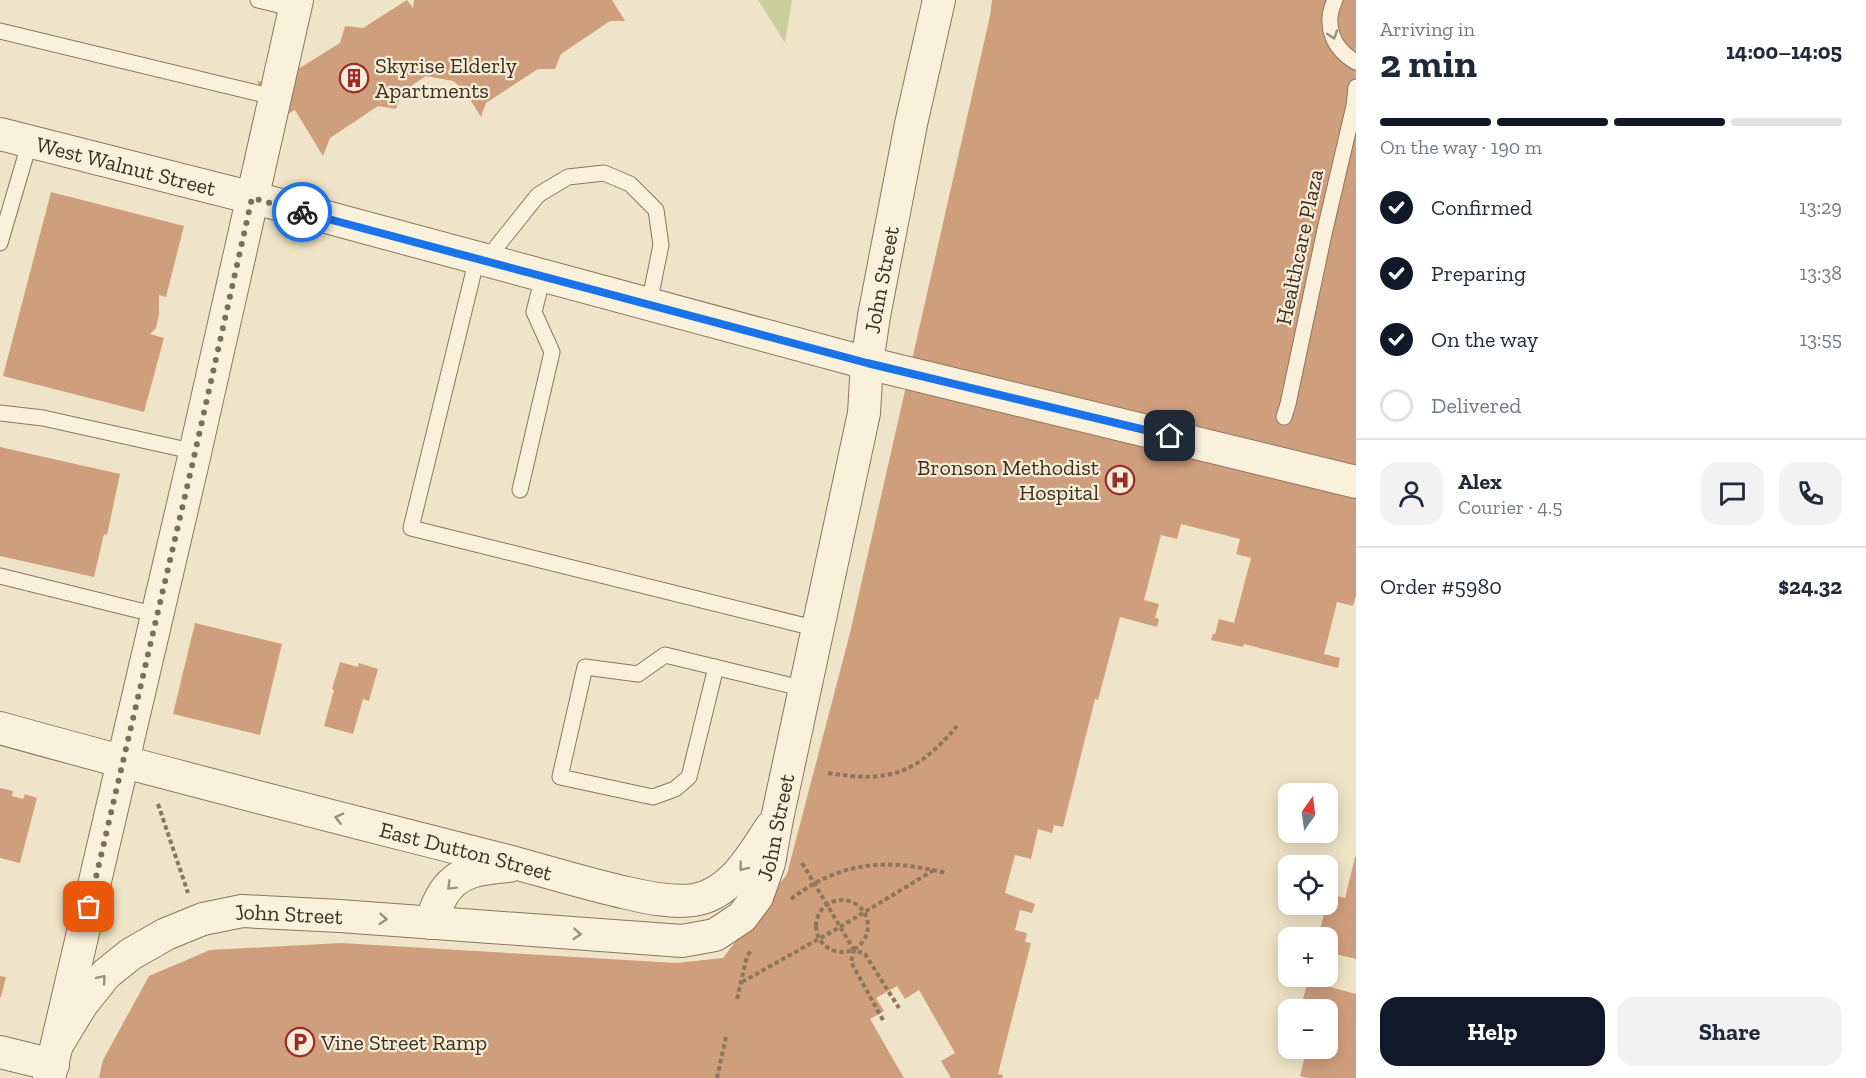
<!DOCTYPE html>
<meta charset="utf-8">
<style>
:root{--surface:#fff;--page:#f2f2f3;--text:#1f2937;--muted:#747a83;--line:#e0e1e3;--accent:#111827}
body{margin:0;font-family:"Zilla Slab",serif;background:var(--page);color:var(--text);height:100vh;display:flex;flex-direction:column;font-size:22px;white-space:nowrap}
*{box-sizing:border-box;margin:0}
p{font-size:20px;color:var(--muted)}
.icon{flex:none;width:33px;height:33px;fill:none;stroke:currentColor;stroke-width:2;stroke-linecap:round;stroke-linejoin:round}
.map{position:relative;flex:1;overflow:hidden}
.sheet{display:flex;flex-direction:column;background:var(--surface);width:510px}
.sheet>*{flex:none}
.needle{width:39px;rotate:14deg}
.controls{position:absolute;left:1278px;top:783px;display:grid;gap:12px}
.controls a{display:grid;place-items:center;width:60px;height:60px;border-radius:12px;background:var(--surface);box-shadow:0 3px 15px #0003;font-size:30px}
.pin{position:absolute;display:grid;place-items:center;width:51px;height:51px;color:#fff;margin:-26px;border-radius:12px;box-shadow:0 3px 9px #0006}
.courier{position:absolute;display:grid;place-items:center;width:60px;height:60px;margin:-30px;border:4px solid #1a73e8;border-radius:50%;background:#fff;color:#222;box-shadow:0 2px 8px #0007}
.summary em{font-style:normal;font-weight:700}
.summary div{display:flex;flex-direction:column-reverse}
.summary{display:flex;align-items:center;justify-content:space-between;height:102px;padding:0 24px}
h1{font-size:39px;font-weight:700;line-height:45px}
.bar{display:grid;grid-template-columns:repeat(4,1fr);gap:9px 6px;align-content:center;height:72px;padding:0 24px}
.bar i{height:8px;border-radius:4px;background:var(--line)}
.bar .active{background:var(--accent)}
.bar p{grid-column:span 4}
.line{display:flex;align-items:center;gap:15px;padding:0 24px;border-top:2px solid var(--line)}
.line div{flex:1}
.round{display:grid;place-items:center;flex:none;width:63px;height:63px;border-radius:18px;background:var(--page)}
ol{padding:0 24px;list-style:none}
li{display:flex;align-items:center;gap:18px;height:66px}
li p{margin-inline-start:auto}
li .icon{padding:6px;border-radius:50%;background:var(--accent);color:#fff;stroke-width:4}
li:last-child{color:var(--muted)}
li i{width:33px;height:33px;border:3px solid var(--line);border-radius:50%}
.button{display:flex;gap:12px;margin-top:auto;padding:12px 24px}
.button a{flex:1;height:69px;border-radius:18px;background:var(--accent);color:#fff;font-size:24px;font-weight:700;line-height:69px;text-align:center}
.button a+a{background:var(--page);color:var(--text)}
main{display:flex;flex:1;min-height:0}
.map>svg:first-child{display:block}
</style>
<main>
<div class="map">
<svg width="1356" height="1078" viewBox="0 0 1356 1078">
<rect width="100%" height="100%" fill="#f0e4c8"/>
<!-- green -->
<path fill="#c9cf9b" d="M 758,0 L 792,0 L 785,43 Z"/>
<!-- building -->
<path fill="#cf9f7d" d="M 407,0 L 413,8 L 414,0 L 612,0 L 625,21 L 610,21 L 561,54 L 555,69 L 538,69 L 486,103 L 481,117 L 464,90 L 453,81 L 426,76 L 402,92 L 396,109 L 378,106 L 330,138 L 323,156 L 295,110 L 279,119 L 257,81 L 280,84 L 290,74 L 340,43 L 345,26 L 363,28 Z
M 992,0 L 1356,0 L 1356,596 L 1353,606 L 1337,602 L 1324,654 L 1340,658 L 1338,668 L 1244,644 L 1243,647 L 1211,640 L 1213,634 L 1215,634 L 1219,619 L 1234,623 L 1251,558 L 1236,554 L 1240,539 L 1181,524 L 1177,539 L 1161,535 L 1144,600 L 1159,604 L 1155,618 L 1159,619 L 1157,627 L 1120,617 L 1098,700 L 1095,699 L 1063,827 L 1054,825 L 1052,833 L 1038,829 L 1031,859 L 1015,855 L 1005,893 L 1035,904 L 1032,913 L 1020,910 L 1015,930 L 1027,933 L 1025,942 L 1031,943 L 998,1074 L 1003,1075 L 1002,1078 L 951,1078 L 941,1061 L 955,1053 L 919,990 L 905,999 L 897,986 L 876,998 L 884,1011 L 870,1019 L 904,1078 L 99,1078 L 103,1060 L 149,976 L 210,950 L 341,943 L 676,963 L 723,958 L 787,874 L 850,633 L 990,16 Z
M 51,192 L 184,226 L 166,297 L 159,295 L 159,314 L 156,328 L 150,334 L 164,338 L 144,412 L 3,376 Z
M 0,447 L 120,474 L 107,535 L 104,534 L 94,577 L 0,556 Z
M 195,623 L 282,644 L 260,735 L 173,714 Z
M 340,662 L 358,667 L 359,663 L 378,669 L 369,701 L 363,699 L 353,734 L 324,726 L 334,690 L 332,689 Z
M 0,788 L 13,791 L 12,796 L 23,799 L 25,794 L 37,798 L 20,863 L 0,858 Z
M 1355,857 L 1356,857 L 1356,959 L 1328,952 L 1328,938 L 1318,938 L 1329,894 L 1345,898 Z
M 0,976 L 6,977 L 1,997 L 0,997 Z
M 1308,981 L 1356,994 L 1356,1078 L 1308,1078 L 1300,1076 L 1307,1048 L 1328,1048 L 1328,1010 L 1300,1010 Z"/>
<g fill="none" stroke-linecap="round" stroke-linejoin="round">
<!-- lane casing -->
<g stroke="#8d765c" stroke-width="17">
<path id="lane" d="M 258,0 L 295,9
M 1335,0 C 1323,25 1333,49 1356,62
M 0,31 L 274,97
M 0,243 L 30,141
M 477,258 L 411,528 L 818,629
M 486,260 L 538,195 L 568,177 L 604,173 L 630,184 L 656,210 L 661,245 L 649,304
M 0,413 L 43,418 L 196,452
M 1284,417 L 1288,404 L 1324,234 L 1354,106 L 1356,87
M 520,490 L 552,352 L 534,312 L 543,276
M 0,576 L 157,615
M 716,667 L 689,777 L 675,789 L 653,797 L 560,777 L 585,667 L 638,674 L 665,655 C 712,666 758,678 805,689"/>
</g>
<!-- street casing -->
<g stroke="#8d765c" stroke-width="34">
<g id="street">
<path id="s1" d="M 0,134 L 289,207 L 867,363 L 1356,482"/>
<path id="s2" d="M 0,728 C 167,775 336,817 504,860 C 545,871 586,884 627,893 C 648,898 672,903 694,900 C 731,894 752,856 771,827"/>
<path d="M 430,923 C 434,914 437,904 442,896 C 456,870 483,868 509,866"/>
<path id="s3" d="M 57,1045 L 82,1004 L 106,974 L 131,954 L 166,934 L 203,919 L 242,911 L 340,916 L 682,941 L 715,935 L 742,917 L 757,897 L 769,863 L 777,819 L 864,413 L 867,363 L 874,316 L 911,124 L 939,0"/>
<path d="M 0,1052 L 53,1065"/>
<path d="M 49,1078 L 192,466 L 297,0"/>
</g>
</g>
<!-- path -->
<path stroke="#8d765c" stroke-width="4" stroke-dasharray="4.5 3" stroke-linecap="butt" d="M 828,773 C 890,783 916,774 957,726
M 158,804 L 188,893
M 802,863 L 854,950
M 791,899 C 841,861 886,858 946,873
M816 926a26 26 0 1 1 52 0a26 26 0 1 1-52 0Z
M 742,982 L 840,927 L 934,870
M 737,999 L 746,960 L 751,949
M 883,1020 L 851,962 L 854,950 L 865,954 L 899,1008
M 717,1078 L 726,1037"/>
<!-- lane -->
<use href="#lane" stroke="#faf1dc" stroke-width="15"/>
<!-- street -->
<use href="#street" stroke="#faf1dc" stroke-width="32"/>
</g>
<!-- one-way arrows -->
<defs><path id="oneway-chevron" d="M-2-3.5L2.5 0L-2 3.5" fill="none" stroke-width="1.6" stroke-linecap="round" stroke-linejoin="round" transform="scale(1.5)"/></defs>
<g stroke="#9c907e">
<use href="#oneway-chevron" transform="translate(1333 35) rotate(72)"/>
<use href="#oneway-chevron" transform="translate(339 818) rotate(-166)"/>
<use href="#oneway-chevron" transform="translate(743 867) rotate(128)"/>
<use href="#oneway-chevron" transform="translate(451 886) rotate(135)"/>
<use href="#oneway-chevron" transform="translate(383 919) rotate(4)"/>
<use href="#oneway-chevron" transform="translate(577 934) rotate(4)"/>
<use href="#oneway-chevron" transform="translate(102 979) rotate(-50)"/>
</g>
<g fill="none" stroke-linecap="round" stroke-linejoin="round">
<!-- done -->
<path stroke="#7c6e5b" stroke-width="6" stroke-dasharray="0 10.8" d="M 89,907 L 192,466 L 252,198 L 302,212"/>
<!-- route -->
<path stroke="#1a73e8" stroke-width="8" d="M 302,212 L 867,363 L 1170,436"/>
</g>
<!-- icons -->
<defs>
<g id="building-ring" transform="scale(1.5)"><circle r="9.5" fill="#f7eed8" stroke="#9e2a2b" stroke-width="1.5"/><path d="M-4-6H4V6H1V3H-1V6H-4ZM-2.5-4.3h1.7v1.8h-1.7ZM.8-4.3h1.7v1.8H.8ZM-2.5-1h1.7V.8h-1.7ZM.8-1h1.7V.8H.8Z" fill="#9e2a2b"/></g>
<g id="hospital-ring" transform="scale(1.5)"><circle r="9.5" fill="#f7eed8" stroke="#9e2a2b" stroke-width="1.5"/><path d="M-5-5h3v3.5h4V-5h3V5h-3V1.5h-4V5h-3Z" fill="#9e2a2b"/></g>
<g id="parking-ring" transform="scale(1.5)"><circle r="9.5" fill="#f7eed8" stroke="#9e2a2b" stroke-width="1.5"/><path d="M-3.5-5.5H1a3.5 3.5 0 0 1 0 7H-1V5.5H-3.5ZM-1-3.4V-.6H.8a1.4 1.4 0 0 0 0-2.8Z" fill="#9e2a2b"/></g>
</defs>
<g fill-rule="evenodd">
<use href="#building-ring" x="354" y="78"/>
<use href="#hospital-ring" x="1120" y="480"/>
<use href="#parking-ring" x="300" y="1042"/>
</g>
<g text-anchor="middle" stroke-width="4.5" stroke-linejoin="round" paint-order="stroke">
<!-- poi labels -->
<g font-size="22" fill="#3d2e20" stroke="#f7eed8" text-anchor="start">
<text x="375" y="73">Skyrise Elderly<tspan x="375" dy="25">Apartments</tspan></text>
<text x="1099" y="475" text-anchor="end">Bronson Methodist<tspan x="1099" dy="25">Hospital</tspan></text>
<text x="321" y="1050">Vine Street Ramp</text>
</g>
<!-- street labels -->
<g font-size="22" fill="#3d2e20" stroke="#f7eed8">
<text dy="8" stroke="none"><textPath href="#s1" startOffset="130">West Walnut Street</textPath></text>
<text transform="translate(1299 247) rotate(-78)" y="8">Healthcare Plaza</text>
<text dy="8" stroke="none"><textPath href="#s3" startOffset="1401">John Street</textPath></text>
<text dy="8" stroke="none"><textPath href="#s3" startOffset="843">John Street</textPath></text>
<text dy="8" stroke="none"><textPath href="#s2" startOffset="482">East Dutton Street</textPath></text>
<text dy="8" stroke="none"><textPath href="#s3" startOffset="285">John Street</textPath></text>
</g>
</g>
</svg>
<div class="controls">
<a><svg class="needle" viewBox="-14 -14 28 28"><path d="M0-13l5 13h-10z" fill="#e53935"/><path d="M0 13l5-13h-10z" fill="#747a83"/></svg></a>
<a><svg class="icon" aria-label="locate" viewBox="0 0 24 24"><circle cx="12" cy="12" r="6"/><path d="M12 2v4M12 18v4M2 12h4M18 12h4"/></svg></a>
<a>+</a>
<a>−</a>
</div>
<div class="pin" style="left:89px;top:907px;background:#ea580c"><svg class="icon" aria-label="bag" viewBox="0 0 24 24"><path d="M5 8h14l-1 12H6zM9 8a3 3 0 0 1 6 0"/></svg></div>
<div class="pin" style="left:1170px;top:436px;background:#1f2937"><svg class="icon" aria-label="home" viewBox="0 0 24 24"><path d="M3 11l9-7 9 7M6 9v11h12V9"/></svg></div>
<div class="courier" style="left:302px;top:212px"><svg class="icon" aria-label="bike" viewBox="0 0 24 24"><circle cx="6" cy="16" r="4"/><circle cx="18" cy="16" r="4"/><path d="M6 16l4-8h5l3 8M10 8l3 8H6M13 5h3"/></svg></div>
</div>
<section class="sheet">
<div class="summary"><div><h1>2 min</h1><p>Arriving in</p></div><em>14:00–14:05</em></div>
<div class="bar"><i class="active"></i><i class="active"></i><i class="active"></i><i></i><p>On the way · 190 m</p></div>
<ol>
<li><svg class="icon" aria-label="check" viewBox="0 0 24 24"><path d="M5 12l5 5 9-10"/></svg>Confirmed<p>13:29</p></li>
<li><svg class="icon" aria-label="check" viewBox="0 0 24 24"><path d="M5 12l5 5 9-10"/></svg>Preparing<p>13:38</p></li>
<li><svg class="icon" aria-label="check" viewBox="0 0 24 24"><path d="M5 12l5 5 9-10"/></svg>On the way<p>13:55</p></li>
<li><i></i>Delivered</li>
</ol>
<div class="line" style="height:108px"><a class="round"><svg class="icon" aria-label="person" viewBox="0 0 24 24"><circle cx="12" cy="8" r="4"/><path d="M4 21q1-7 8-7t8 7"/></svg></a><div><b>Alex</b><p>Courier · 4.5</p></div><a class="round"><svg class="icon" aria-label="chat" viewBox="0 0 24 24"><path d="M4 5h16v11H9l-5 4z"/></svg></a><a class="round"><svg class="icon" aria-label="phone" viewBox="0 0 24 24"><path d="M5 4h4l2 5-3 2q2 4 5 5l2-3 5 2v4C11 20 4 13 5 4z"/></svg></a></div>
<div class="line" style="height:78px"><div>Order #5980</div><b>$24.32</b></div>
<div class="button"><a>Help</a><a>Share</a></div>
</section>
</main>
